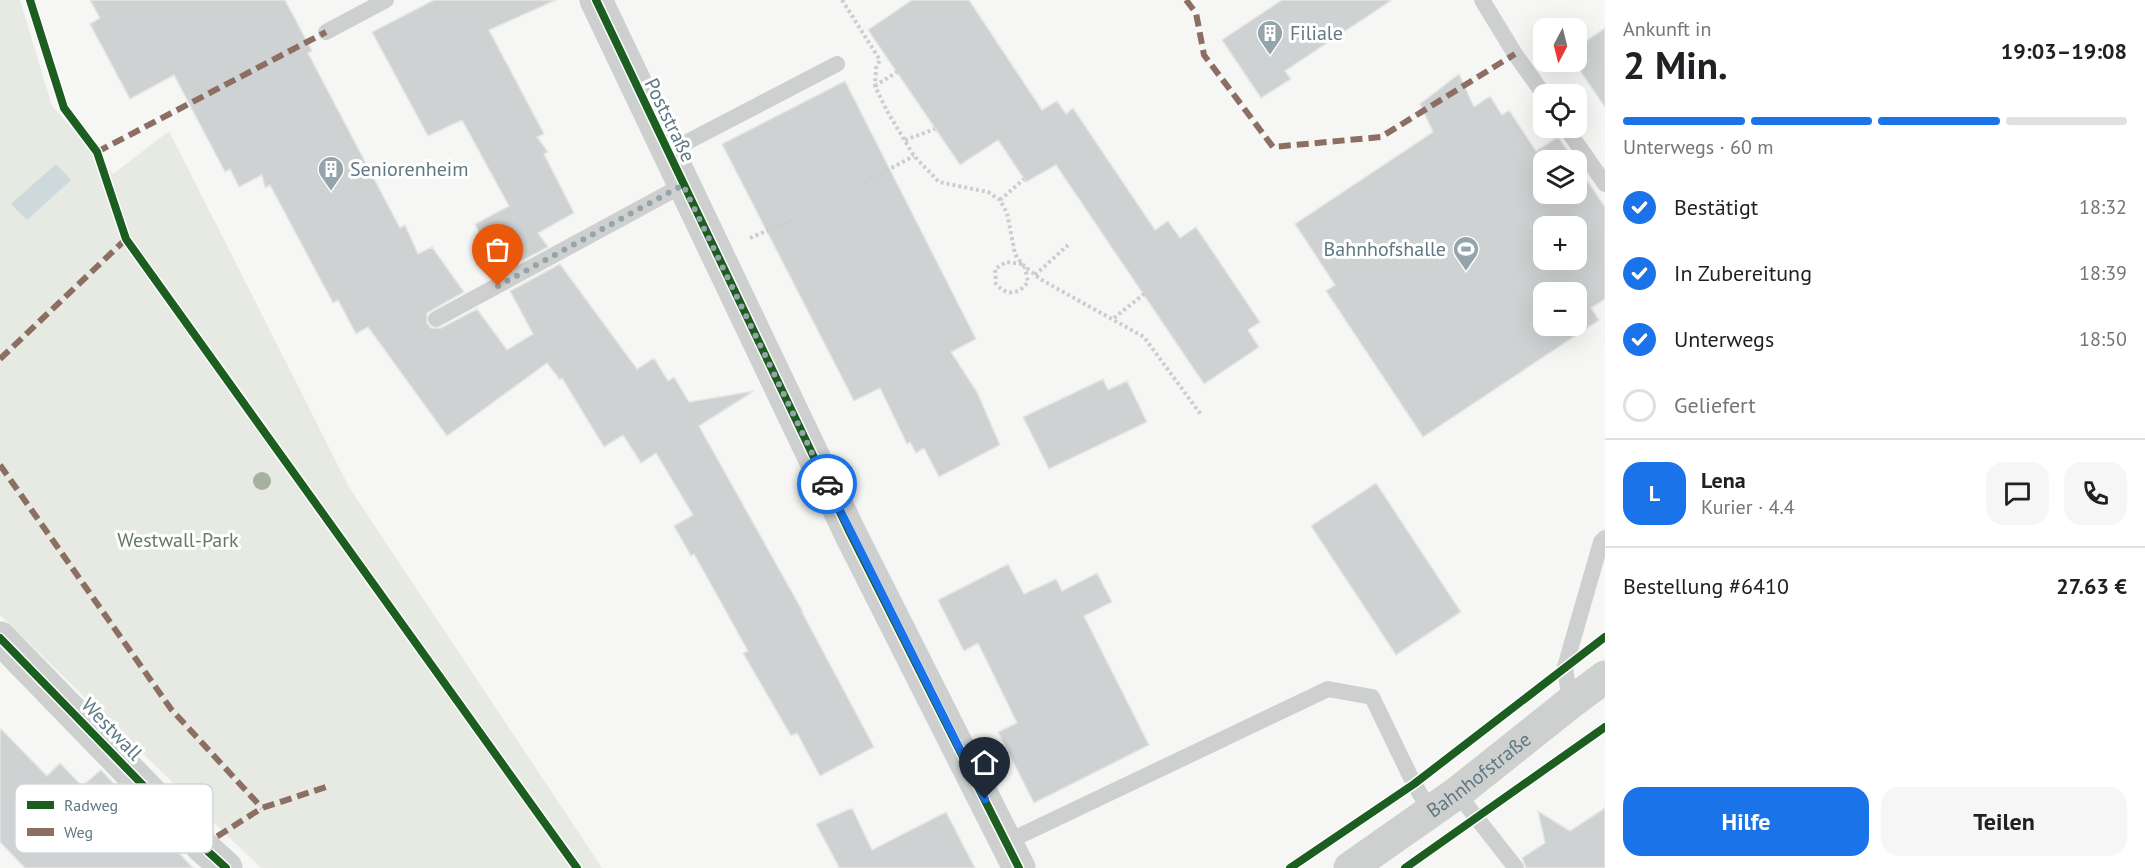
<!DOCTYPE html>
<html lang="de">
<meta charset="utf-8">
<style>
:root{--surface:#fff;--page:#f6f6f6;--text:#202124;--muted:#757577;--line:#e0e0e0;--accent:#1a73e8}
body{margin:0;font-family:"PT Sans",sans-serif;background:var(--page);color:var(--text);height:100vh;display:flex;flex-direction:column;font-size:22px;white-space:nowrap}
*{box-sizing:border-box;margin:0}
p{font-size:20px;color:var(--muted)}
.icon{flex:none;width:33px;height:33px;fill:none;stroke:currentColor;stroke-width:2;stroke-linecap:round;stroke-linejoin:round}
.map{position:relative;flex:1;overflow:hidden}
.panel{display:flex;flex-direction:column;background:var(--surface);width:540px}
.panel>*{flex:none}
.needle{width:39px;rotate:187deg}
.tools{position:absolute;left:1533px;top:18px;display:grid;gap:12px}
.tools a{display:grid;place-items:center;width:54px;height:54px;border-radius:12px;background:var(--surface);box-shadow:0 6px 24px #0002;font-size:30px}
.pin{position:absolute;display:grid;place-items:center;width:51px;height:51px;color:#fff;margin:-62px -26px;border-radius:50% 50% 50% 0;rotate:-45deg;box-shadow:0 0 6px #0007}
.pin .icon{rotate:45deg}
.courier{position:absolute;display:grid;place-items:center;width:60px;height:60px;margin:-30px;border:4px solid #1a73e8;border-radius:50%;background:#fff;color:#222;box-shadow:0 2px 8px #0007}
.overview em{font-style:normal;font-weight:700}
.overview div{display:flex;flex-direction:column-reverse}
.overview{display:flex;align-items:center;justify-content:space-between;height:102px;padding:0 18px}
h1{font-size:39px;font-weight:700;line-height:45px}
.bar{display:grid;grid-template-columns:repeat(4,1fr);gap:9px 6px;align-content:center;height:72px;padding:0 18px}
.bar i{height:8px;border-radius:4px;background:var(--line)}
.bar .on{background:var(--accent)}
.bar p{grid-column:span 4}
.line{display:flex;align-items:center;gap:15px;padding:0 18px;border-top:2px solid var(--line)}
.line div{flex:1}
.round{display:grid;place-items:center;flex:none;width:63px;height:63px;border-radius:18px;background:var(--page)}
ol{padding:0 18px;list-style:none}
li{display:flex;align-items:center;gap:18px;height:66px}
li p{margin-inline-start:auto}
li .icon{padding:6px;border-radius:50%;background:var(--accent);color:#fff;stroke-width:4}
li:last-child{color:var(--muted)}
li i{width:33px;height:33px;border:3px solid var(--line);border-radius:50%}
.primary-button{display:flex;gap:12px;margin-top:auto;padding:12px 18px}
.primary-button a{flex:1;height:69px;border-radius:18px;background:var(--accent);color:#fff;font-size:24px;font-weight:700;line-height:69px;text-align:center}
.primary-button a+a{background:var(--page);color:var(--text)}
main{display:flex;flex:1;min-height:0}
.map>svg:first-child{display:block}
</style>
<main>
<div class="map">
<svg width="1605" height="868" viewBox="0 0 1605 868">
<rect width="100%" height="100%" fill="#f6f6f5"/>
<!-- green -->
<path fill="#e7eae3" d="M 0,0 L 20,0 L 52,106 L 113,174 L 169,131 L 349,487 L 602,868 L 261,868 L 0,615 Z"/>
<!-- water -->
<path fill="#cdd9da" d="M 56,164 L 71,180 L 27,220 L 11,204 Z"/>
<!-- building -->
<path fill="#cfd2d2" stroke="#e6e6e4" stroke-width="1.5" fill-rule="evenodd" d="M 90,0 L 285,0 L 312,51 L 308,53 L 400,228 L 405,225 L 418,254 L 432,247 L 464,292 L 427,313 L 427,323 L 431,328 L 441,328 L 477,309 L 507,350 L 533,334 L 510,291 L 560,264 L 637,369 L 654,358 L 668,381 L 674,377 L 689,402 L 754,391 L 699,426 L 803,612 L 802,612 L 874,747 L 820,776 L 797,733 L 791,736 L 743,653 L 748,651 L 694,554 L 691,556 L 674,526 L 693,515 L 656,453 L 641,463 L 623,435 L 604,447 L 562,378 L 560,380 L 547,363 L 447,436 L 368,327 L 356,334 L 338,300 L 333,303 L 270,185 L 265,188 L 262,175 L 239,187 L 230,169 L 225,172 L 174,75 L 130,99 L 90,24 L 100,18 Z
M 434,0 L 556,0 L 489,30 L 544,134 L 537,137 L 548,152 L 544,154 L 574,213 L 538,233 L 548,247 L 500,272 L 475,224 L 509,206 L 462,120 L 428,136 L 372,32 Z
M 912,0 L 969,0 L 1042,110 L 1057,101 L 1066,114 L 1073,108 L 1155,230 L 1168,221 L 1180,238 L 1196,227 L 1260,322 L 1248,330 L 1259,347 L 1204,384 L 1056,165 L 1026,182 L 998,140 L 960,165 L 868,30 Z
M 1282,0 L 1392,0 L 1285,71 L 1291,79 L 1261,98 L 1222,40 Z
M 1605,28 L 1605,107 L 1574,62 L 1576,62 L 1576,48 Z
M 1459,74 L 1474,107 L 1490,96 L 1502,115 L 1509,110 L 1536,151 L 1558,137 L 1574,160 L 1544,160 L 1544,194 L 1576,194 L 1576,164 L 1605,207 L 1605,299 L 1591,308 L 1599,320 L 1423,437 L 1326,291 L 1335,285 L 1295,224 L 1433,132 L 1420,104 ZM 1544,226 L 1576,226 L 1576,260 L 1544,260 ZM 1544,292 L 1576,292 L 1576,326 L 1544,326 Z
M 845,81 L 976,339 L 951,352 L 977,392 L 1000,445 L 939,477 L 924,448 L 916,453 L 910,442 L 907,444 L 880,388 L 854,401 L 722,144 Z
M 1103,379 L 1108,390 L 1127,381 L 1147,422 L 1049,469 L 1023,417 Z
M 1376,483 L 1461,612 L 1396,655 L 1311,526 Z
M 1008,564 L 1024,594 L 1056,579 L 1062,591 L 1097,573 L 1112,602 L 1084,616 L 1149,745 L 1034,803 L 998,732 L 1017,723 L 978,643 L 964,651 L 938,600 Z
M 0,728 L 47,776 L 60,763 L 82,786 L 101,770 L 193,868 L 25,868 L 0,842 Z
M 852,808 L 872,850 L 946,812 L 975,868 L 837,868 L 839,867 L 816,824 Z
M 1605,808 L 1605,868 L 1526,868 L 1522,858 L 1545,843 L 1538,811 L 1570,831 Z"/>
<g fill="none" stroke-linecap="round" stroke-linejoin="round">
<!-- path -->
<path stroke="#cccdce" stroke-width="4" stroke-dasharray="3 3" stroke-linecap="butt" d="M 842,0 L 880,60 L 876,68 L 875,86 L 887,111 L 914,156 L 939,182 L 988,192 L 1000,200 L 1007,213 L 1015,254 L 1022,264 L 1040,279 L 1144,337 L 1202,416
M 875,86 L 897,72
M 905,140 L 935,129
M 865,182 L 914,156
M 1000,200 L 1024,179
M 750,238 L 792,220
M 1022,264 L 1006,262 L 995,269 L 996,284 C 1007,296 1018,295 1028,282 L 1025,267
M 1035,275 L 1068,245
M 1114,318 L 1144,294"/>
<!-- service -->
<path stroke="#ced0d0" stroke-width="16" d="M 1482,0 L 1515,54 L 1544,95
M 326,32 L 386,0
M 1566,128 L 1605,184
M 668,152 L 837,64
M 436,319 L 683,185
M 1570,703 L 1565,667 L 1601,542 L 1605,538
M 1457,793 L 1516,868
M 1007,842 L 1328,689 L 1372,697 L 1414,784 L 1431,812"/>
<!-- minor -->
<path stroke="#ced0d0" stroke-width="33" d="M 0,638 L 202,846 L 226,868"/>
<!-- tertiary -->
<g stroke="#ced0d0" stroke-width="33">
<path d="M 596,0 L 850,533 L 1019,868"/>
<path id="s1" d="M 1350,868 L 1457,793 L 1570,703 L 1605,677"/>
</g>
<!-- quiet -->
<path stroke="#8d6e63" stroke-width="6" stroke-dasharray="12 6" stroke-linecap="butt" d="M 1186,0 L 1196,13 L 1204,55 L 1273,147 L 1381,137 L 1515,54
M 97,152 L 326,32
M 0,359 L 126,239
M 0,465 L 171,709 L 262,808
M 202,846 L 262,808 L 329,786"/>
<!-- cycleway casing -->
<g stroke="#fff" stroke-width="11">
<path id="cycleway" d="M 30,0 L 64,108 L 97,152 L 126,239 L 577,868
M 596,0 L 850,533 L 1019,868
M 0,638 L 202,846 L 226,868
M 1290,868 L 1414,784 L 1605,637
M 1405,868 L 1605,727"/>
</g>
<!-- cycleway -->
<use href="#cycleway" stroke="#1b5e20" stroke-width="8"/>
</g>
<!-- trees -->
<circle fill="#a7b1a2" cx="262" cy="481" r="9"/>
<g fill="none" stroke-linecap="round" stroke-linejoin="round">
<!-- done -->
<path stroke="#94a4aa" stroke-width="6" stroke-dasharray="0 10.8" d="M 498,286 L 683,185 L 827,484"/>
<!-- route -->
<path stroke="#1a73e8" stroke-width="8" d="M 827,484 L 985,799"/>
</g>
<!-- icons -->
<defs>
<g id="building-pin" transform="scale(1.35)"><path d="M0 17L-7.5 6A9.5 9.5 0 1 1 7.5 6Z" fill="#94a4aa" stroke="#fff"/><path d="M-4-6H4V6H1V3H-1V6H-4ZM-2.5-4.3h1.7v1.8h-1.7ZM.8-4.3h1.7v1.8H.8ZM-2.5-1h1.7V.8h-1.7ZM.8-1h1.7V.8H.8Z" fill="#fff"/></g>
<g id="stadium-pin" transform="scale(1.35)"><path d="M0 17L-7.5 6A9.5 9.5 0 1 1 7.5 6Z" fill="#94a4aa" stroke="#fff"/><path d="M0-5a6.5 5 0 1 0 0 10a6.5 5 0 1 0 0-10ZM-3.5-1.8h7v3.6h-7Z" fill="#fff"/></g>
</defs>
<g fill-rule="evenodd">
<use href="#building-pin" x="1270" y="33"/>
<use href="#building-pin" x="331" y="169"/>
<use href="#stadium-pin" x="1466" y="249"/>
</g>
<g text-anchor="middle" stroke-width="6" stroke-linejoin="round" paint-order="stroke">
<!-- poi labels -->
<g font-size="20" fill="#5f7882" stroke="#fff" text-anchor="start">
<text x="1290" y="40">Filiale</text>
<text x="350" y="176">Seniorenheim</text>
<text x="1446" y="256" text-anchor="end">Bahnhofshalle</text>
</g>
<!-- street labels -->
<g font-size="20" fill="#5f7882" stroke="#fff">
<text transform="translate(670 120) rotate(64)" y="7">Poststraße</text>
<text transform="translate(112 729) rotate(46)" y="7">Westwall</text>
<text dy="7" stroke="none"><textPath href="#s1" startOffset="159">Bahnhofstraße</textPath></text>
</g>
<!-- park labels -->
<g font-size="20" fill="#67795f" stroke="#fff">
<text x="178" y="547">Westwall-Park</text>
</g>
</g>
<!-- legend -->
<rect x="15" y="784" width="198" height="69" rx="9" fill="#fff" stroke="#cfd6da" stroke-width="1.5"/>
<rect x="27" y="801" width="27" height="8" fill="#1b5e20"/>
<rect x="27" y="828" width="27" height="8" fill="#8d6e63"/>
<g font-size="16" fill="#5f7882">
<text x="64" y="811">Radweg</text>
<text x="64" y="838">Weg</text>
</g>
</svg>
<div class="tools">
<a><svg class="needle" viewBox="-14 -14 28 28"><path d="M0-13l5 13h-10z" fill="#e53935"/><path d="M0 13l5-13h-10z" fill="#757577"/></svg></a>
<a><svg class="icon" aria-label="locate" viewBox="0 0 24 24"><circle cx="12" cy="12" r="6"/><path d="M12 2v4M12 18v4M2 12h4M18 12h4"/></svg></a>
<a><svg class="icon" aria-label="layers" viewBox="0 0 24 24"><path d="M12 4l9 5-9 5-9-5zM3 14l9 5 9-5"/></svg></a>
<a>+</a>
<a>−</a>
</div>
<div class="pin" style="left:498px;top:286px;background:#ea580c"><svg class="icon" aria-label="bag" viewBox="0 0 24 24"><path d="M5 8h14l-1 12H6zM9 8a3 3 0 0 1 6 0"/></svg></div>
<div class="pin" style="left:985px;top:799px;background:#1f2937"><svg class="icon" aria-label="home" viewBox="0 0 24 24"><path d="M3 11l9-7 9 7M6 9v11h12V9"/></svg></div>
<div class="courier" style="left:827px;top:484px"><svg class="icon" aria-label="car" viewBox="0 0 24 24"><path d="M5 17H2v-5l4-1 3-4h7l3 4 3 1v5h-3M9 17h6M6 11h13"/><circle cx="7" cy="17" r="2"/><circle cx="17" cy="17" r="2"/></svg></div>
</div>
<section class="panel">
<div class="overview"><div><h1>2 Min.</h1><p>Ankunft in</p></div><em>19:03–19:08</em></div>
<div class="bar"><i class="on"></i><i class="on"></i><i class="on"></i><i></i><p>Unterwegs · 60 m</p></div>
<ol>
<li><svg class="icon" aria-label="check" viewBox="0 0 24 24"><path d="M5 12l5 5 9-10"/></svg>Bestätigt<p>18:32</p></li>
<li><svg class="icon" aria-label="check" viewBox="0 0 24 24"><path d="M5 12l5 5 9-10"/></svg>In Zubereitung<p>18:39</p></li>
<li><svg class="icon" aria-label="check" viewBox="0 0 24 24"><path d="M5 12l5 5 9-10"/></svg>Unterwegs<p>18:50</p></li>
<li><i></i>Geliefert</li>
</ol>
<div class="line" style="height:108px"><b class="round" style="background:var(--accent);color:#fff">L</b><div><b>Lena</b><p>Kurier · 4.4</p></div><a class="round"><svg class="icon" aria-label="chat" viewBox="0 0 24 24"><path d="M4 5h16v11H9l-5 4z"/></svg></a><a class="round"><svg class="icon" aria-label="phone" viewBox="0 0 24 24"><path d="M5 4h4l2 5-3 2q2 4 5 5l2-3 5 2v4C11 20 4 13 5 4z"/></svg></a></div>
<div class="line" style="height:78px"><div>Bestellung #6410</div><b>27.63 €</b></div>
<div class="primary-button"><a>Hilfe</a><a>Teilen</a></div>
</section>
</main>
